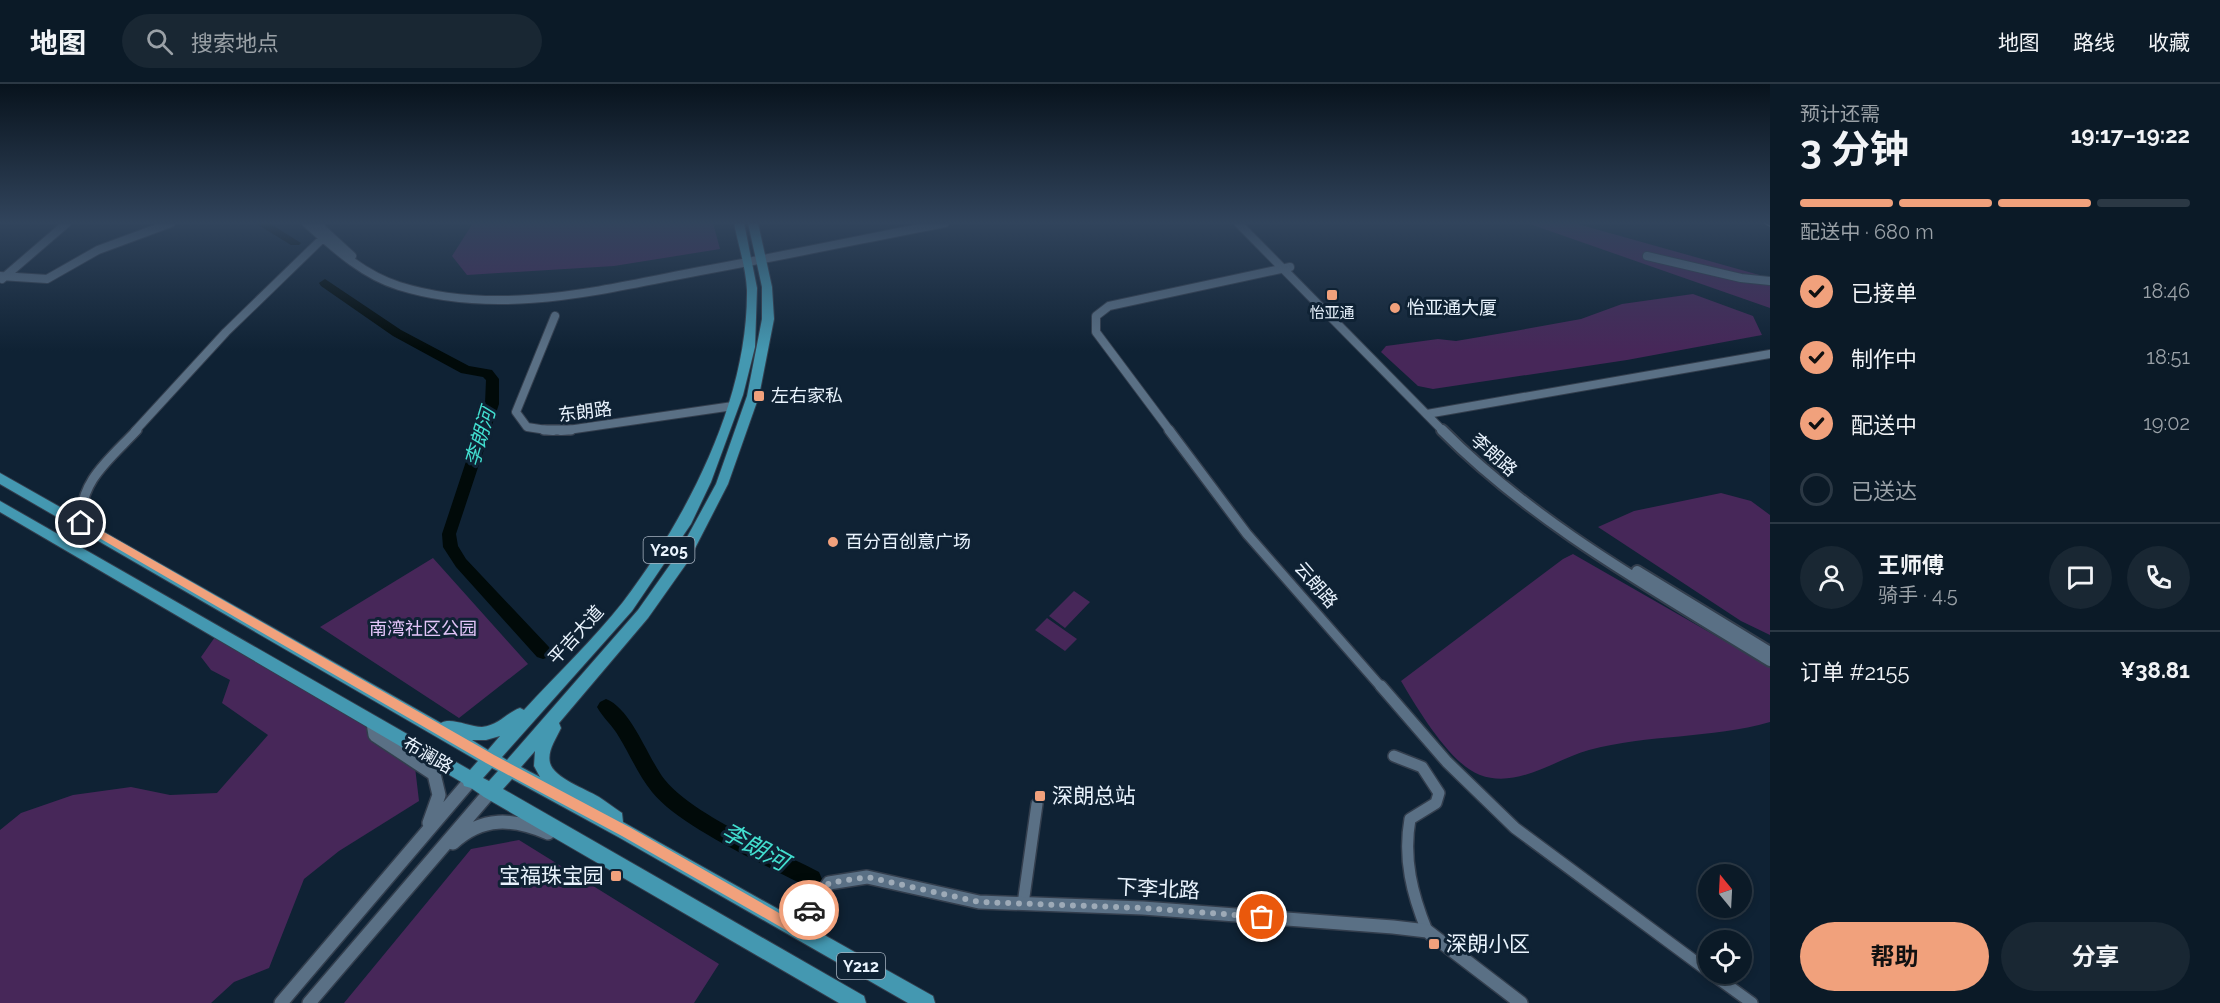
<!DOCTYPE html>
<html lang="zh">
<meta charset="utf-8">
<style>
:root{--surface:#0b1a27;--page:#192733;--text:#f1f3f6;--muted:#9aa1a7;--line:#2b3844;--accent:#f1a17c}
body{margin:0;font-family:Raleway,"Noto Sans SC",sans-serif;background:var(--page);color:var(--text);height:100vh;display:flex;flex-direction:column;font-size:22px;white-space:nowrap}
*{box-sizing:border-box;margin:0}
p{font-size:20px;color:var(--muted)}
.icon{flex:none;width:33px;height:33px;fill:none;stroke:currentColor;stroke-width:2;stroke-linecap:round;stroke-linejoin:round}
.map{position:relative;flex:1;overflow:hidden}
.sheet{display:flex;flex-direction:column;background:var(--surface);width:450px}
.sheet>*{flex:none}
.needle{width:39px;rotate:342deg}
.buttons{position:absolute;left:1698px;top:780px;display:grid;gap:12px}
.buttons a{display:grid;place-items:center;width:54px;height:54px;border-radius:50%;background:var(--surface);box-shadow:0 3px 9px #0003,0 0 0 2px var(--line);font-size:30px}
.pin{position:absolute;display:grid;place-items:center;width:51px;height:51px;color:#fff;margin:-26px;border:3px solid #fff;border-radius:50%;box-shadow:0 2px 6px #0007}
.courier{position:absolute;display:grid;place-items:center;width:60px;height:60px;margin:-30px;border:4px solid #f1a17c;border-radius:50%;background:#fff;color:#222;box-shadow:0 2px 8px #0007}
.summary em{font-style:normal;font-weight:700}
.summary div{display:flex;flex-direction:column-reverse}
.summary{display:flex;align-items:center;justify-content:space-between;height:102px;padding:0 30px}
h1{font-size:39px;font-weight:700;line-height:45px}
.bar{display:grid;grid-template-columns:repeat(4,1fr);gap:9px 6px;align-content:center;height:72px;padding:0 30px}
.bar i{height:8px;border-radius:4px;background:var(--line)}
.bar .on{background:var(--accent)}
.bar p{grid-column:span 4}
.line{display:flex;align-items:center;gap:15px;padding:0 30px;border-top:2px solid var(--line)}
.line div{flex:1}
.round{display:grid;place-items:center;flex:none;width:63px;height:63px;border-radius:32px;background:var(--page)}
ol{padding:0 30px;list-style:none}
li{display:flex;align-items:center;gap:18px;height:66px}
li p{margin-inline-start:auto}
li .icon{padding:6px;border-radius:50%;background:var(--accent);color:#111;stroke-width:4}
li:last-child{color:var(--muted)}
li i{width:33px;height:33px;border:3px solid var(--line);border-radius:50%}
.primary-button{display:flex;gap:12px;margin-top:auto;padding:12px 30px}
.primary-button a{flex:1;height:69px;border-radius:36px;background:var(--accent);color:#111;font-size:24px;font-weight:700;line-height:69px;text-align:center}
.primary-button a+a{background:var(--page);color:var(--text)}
header{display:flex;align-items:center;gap:36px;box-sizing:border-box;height:84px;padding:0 30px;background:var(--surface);border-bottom:2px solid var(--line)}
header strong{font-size:28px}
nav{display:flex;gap:33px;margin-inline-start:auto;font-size:21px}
.search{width:420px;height:54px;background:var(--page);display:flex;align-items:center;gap:15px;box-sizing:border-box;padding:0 21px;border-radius:33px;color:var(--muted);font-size:22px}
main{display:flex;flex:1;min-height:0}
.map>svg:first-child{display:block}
</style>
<header>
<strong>地图</strong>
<div class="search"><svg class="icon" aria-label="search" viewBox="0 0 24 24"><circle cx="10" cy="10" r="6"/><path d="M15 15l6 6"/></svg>搜索地点</div>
<nav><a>地图</a><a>路线</a><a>收藏</a></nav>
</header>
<main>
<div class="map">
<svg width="1770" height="919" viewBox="0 0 1770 919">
<rect width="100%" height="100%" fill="#0f2234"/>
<!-- green -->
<path fill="#472759" d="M 473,139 L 713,139 L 720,165 L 614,182 L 467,191 L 452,172 Z
M 1527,139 L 1574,139 L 1770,194 L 1770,224 Z
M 1693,210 L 1753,232 L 1762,251 L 1627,276 L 1433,305 L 1418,302 L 1381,268 L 1386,262 L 1438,255 L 1456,257 L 1515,247 L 1581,235 L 1622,220 Z
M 1721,409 L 1751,417 L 1770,431 L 1770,551 L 1741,537 L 1598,443 L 1634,427 Z
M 1573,470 L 1770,583 L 1770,638 C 1711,655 1648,650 1589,666 C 1554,676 1517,705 1480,691 C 1450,680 1417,624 1401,597 L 1563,475 Z
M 433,474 L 528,580 L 459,634 L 320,543 Z
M 1074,507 L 1090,518 L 1065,544 L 1049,532 Z
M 1047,534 L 1077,555 L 1065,567 L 1035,546 Z
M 215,553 L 407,665 L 415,683 L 419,717 L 339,767 L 304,795 L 269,884 L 234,898 L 211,919 L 0,919 L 0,746 L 21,729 L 73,711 L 131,703 L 170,711 L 217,709 L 268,651 L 222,619 L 230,596 L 211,586 L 201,573 Z
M 519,756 L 719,880 L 694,919 L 344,919 L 471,765 Z"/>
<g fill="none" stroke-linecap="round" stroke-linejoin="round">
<!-- river -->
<path fill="#010a09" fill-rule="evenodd" d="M 255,139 L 269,139 L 301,159 L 299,161 L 291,161 Z
M 325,195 L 401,246 L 469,282 L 492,286 L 499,295 L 499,320 L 456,450 L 458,462 L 466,475 L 549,563 L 551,568 L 549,573 L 543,575 L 537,573 L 456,483 L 443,463 L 442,450 L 485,320 L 486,296 L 483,293 L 461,289 L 393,252 L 321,202 L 319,199 Z
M 606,615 C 632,625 648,675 665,696 C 693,731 778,767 819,788 L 822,795 L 819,802 L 812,804 L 805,802 C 764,780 680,743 652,708 C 639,692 630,671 619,653 C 613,642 603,634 597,623 L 600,618 Z"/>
<!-- minor-far2 casing -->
<g stroke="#333e4d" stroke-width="10">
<path id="minor-far2" d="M 306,139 C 334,164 363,191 399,202 C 499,233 601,206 700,187 C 782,172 863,155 945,139
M 316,139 L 352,172
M 1647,172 L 1741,194 L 1770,197
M 0,192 L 47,195 L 98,166 L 171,139
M 2,195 L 67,139
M 1427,330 L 1770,270
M 135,347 L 226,248 L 326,151
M 553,347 L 527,343 L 516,328 L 555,232
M 561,347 L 733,322
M 1170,347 L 1096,248 L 1096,232 L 1109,222 L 1290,183"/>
</g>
<!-- minor-far1 casing -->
<g stroke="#333e4d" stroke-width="12">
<path id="minor-far1" d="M 544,346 L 571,346
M 1169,346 L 1247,450 L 1382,604
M 81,439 C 79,397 110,375 137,346"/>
</g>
<!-- minor casing -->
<g stroke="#333e4d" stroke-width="14">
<path id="minor" d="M 1381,602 L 1447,678 L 1515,744 L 1708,887
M 1394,672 L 1422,683 L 1439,709 L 1436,719 L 1410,735 C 1403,775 1412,810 1427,847
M 1023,820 L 1037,720
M 1712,890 L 1752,919"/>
</g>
<!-- tertiary-far2 casing -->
<g stroke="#333e4d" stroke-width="10">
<path id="tertiary-far2" d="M 1238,139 L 1443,347"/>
</g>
<!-- tertiary-far1 casing -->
<g stroke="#333e4d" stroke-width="14">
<path id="tertiary-far1" d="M 1442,346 C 1536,441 1657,507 1770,577
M 1637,487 L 1770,568"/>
</g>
<!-- tertiary casing -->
<g stroke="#333e4d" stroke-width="16">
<path id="tertiary" d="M 373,639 L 375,651 L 434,690 L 439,711 L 429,739
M 453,759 C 482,732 513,734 548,749
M 795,845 L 829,799 L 867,793 L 979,818 L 1143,824 L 1393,843 L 1427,847 L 1521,919
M 281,919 L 470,697
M 309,919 L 490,708"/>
</g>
<!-- primary casing -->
<g stroke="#333e4d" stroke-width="2">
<path id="primary" d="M 734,139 L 744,139 L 757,204 L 755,263 L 743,311 L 711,398 L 691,440 L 632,527 L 502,673 L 507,676 L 638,526 L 679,468 L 716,400 L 747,312 L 762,235 L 762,203 L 748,139 L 758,139 L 772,203 L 774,235 L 759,312 L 728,400 L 689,476 L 648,534 L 559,639 L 561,644 C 556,655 547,667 550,679 C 554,694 586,705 599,713 C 607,718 614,724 622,729 L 623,738 L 933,912 L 935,919 L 908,919 L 620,754 L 512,695 L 503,705 L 864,912 L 866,919 L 839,919 L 484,713 L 471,704 L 464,702 L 463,699 L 0,428 L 0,417 L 470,686 L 478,677 L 0,400 L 0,389 L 441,639 C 451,633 469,643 482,643 C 499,641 506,629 520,624 L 524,626 C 556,591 594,555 623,518 C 688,432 748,316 747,206 C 746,184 738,160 734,139 ZM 500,652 L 488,666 L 472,656 L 486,656 ZM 535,667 L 534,682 L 540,693 L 521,683 ZM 492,684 L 498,687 L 489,697 L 483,694 Z"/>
</g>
<!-- minor-far2 -->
<use href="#minor-far2" stroke="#5a7085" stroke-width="8"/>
<!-- minor-far1 -->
<use href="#minor-far1" stroke="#5a7085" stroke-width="9"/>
<!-- minor -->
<use href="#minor" stroke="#5a7085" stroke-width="11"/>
<!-- tertiary-far2 -->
<use href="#tertiary-far2" stroke="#5a7085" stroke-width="8"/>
<!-- tertiary-far1 -->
<use href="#tertiary-far1" stroke="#5a7085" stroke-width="10"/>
<!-- tertiary -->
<use href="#tertiary" stroke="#5a7085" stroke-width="13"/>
<!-- primary -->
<use href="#primary" fill="#4498b1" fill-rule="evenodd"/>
<!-- rail -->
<path stroke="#c0ccd7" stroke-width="1.5" d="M 1764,139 L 1770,142"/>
</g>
<!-- sky -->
<linearGradient id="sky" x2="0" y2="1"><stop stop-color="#08131d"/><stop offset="0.52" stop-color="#31445c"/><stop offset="1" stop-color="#31445c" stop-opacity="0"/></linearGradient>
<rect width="1770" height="267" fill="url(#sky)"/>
<!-- route -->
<path fill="#f1a17c" d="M 81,435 L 494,671 L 631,744 L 793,837 L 809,820 L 813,822 L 813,831 L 800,849 L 791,849 L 622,752 L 486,679 L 77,441 L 76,439 Z"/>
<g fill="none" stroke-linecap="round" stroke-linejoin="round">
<!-- done -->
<path stroke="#9daab7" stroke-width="6" stroke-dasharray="0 10.8" d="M 809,826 L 829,799 L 867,793 L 979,818 L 1143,824 L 1262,833"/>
</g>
<!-- markers -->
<g fill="#f1a17c" stroke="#0f2234" stroke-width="2">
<rect x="1326" y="205" width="12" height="12" rx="3"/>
<circle cx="1395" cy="224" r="6"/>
<rect x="753" y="306" width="12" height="12" rx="3"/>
<circle cx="833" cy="458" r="6"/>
<rect x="1034" y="706" width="12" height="12" rx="3"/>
<rect x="610" y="786" width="12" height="12" rx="3"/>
<rect x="1428" y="854" width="12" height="12" rx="3"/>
</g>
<g text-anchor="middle" stroke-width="6" stroke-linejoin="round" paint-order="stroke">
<!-- far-poi labels -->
<g font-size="15" fill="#e9f3fd" stroke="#0f2234">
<text x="1332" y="234">怡亚通</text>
</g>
<!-- shield labels -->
<g fill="#0f2234" stroke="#a8b4c1" stroke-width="1.5">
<rect x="643.5" y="453" width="51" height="26" rx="4.5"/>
<rect x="837" y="869" width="48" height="26" rx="4.5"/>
</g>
<g font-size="16" font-weight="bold" fill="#e9f3fd">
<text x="669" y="472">Y205</text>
<text x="861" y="888">Y212</text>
</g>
<!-- poi labels -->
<g font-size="18" fill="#e9f3fd" stroke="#0f2234" text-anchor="start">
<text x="1407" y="230">怡亚通大厦</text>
<text x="771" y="318">左右家私</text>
<text x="845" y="464">百分百创意广场</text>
</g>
<!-- street labels -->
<g font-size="18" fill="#e9f3fd" stroke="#0f2234">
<text transform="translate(585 328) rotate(-7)" y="6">东朗路</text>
<text transform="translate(1494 371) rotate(41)" y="6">李朗路</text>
<text transform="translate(1316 501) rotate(49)" y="6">云朗路</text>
<text transform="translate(576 551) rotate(-48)" y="6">平吉大道</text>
<text transform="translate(428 671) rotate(30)" y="6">布澜路</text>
</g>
<!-- park labels -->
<g font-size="18" fill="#e2c4f8" stroke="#0f2234">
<text x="423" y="551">南湾社区公园</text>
</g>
<!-- water labels -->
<g font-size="20" font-style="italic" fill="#42decf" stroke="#0f2234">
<text transform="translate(480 353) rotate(-73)" y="7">李朗河</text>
</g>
<!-- near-poi labels -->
<g font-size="21" fill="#e9f3fd" stroke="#0f2234" text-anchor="start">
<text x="1052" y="719">深朗总站</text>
<text x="604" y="799" text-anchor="end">宝福珠宝园</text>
<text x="1446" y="867">深朗小区</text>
</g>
<!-- near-street labels -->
<g font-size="21" fill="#e9f3fd" stroke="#0f2234">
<text transform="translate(1158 805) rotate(3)" y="7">下李北路</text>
</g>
<!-- near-water labels -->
<g font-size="24" font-style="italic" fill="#42decf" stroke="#0f2234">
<text transform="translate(755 763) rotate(29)" y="8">李朗河</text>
</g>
</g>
</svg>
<div class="buttons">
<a><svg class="needle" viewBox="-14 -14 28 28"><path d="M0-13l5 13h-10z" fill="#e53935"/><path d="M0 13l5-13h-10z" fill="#9aa1a7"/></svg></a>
<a><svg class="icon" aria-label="locate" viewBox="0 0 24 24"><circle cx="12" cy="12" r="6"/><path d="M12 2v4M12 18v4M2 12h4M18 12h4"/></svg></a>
</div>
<div class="pin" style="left:1262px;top:833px;background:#ea580c"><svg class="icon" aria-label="bag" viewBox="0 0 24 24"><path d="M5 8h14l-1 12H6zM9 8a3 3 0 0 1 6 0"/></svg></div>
<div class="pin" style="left:81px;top:439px;background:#1f2937"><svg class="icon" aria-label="home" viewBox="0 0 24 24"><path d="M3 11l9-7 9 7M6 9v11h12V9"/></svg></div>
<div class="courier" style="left:809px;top:826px"><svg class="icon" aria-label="car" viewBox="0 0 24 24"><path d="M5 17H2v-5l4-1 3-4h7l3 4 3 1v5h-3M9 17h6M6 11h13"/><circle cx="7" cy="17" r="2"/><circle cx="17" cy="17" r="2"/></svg></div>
</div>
<section class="sheet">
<div class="summary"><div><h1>3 分钟</h1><p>预计还需</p></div><em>19:17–19:22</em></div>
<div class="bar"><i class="on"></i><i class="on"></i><i class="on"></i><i></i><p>配送中 · 680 m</p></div>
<ol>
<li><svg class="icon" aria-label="check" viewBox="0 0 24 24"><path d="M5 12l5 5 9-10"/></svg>已接单<p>18:46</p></li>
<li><svg class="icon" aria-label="check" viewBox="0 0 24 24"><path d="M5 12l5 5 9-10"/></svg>制作中<p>18:51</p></li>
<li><svg class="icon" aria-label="check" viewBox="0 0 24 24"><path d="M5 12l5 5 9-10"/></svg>配送中<p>19:02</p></li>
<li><i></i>已送达</li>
</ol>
<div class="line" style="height:108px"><a class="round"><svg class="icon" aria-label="person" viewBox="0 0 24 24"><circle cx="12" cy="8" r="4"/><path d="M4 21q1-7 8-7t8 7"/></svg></a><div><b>王师傅</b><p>骑手 · 4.5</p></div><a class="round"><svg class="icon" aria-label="chat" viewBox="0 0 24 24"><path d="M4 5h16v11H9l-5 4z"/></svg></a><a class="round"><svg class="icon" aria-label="phone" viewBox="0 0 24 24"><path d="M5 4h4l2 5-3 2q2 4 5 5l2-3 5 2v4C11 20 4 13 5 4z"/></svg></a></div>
<div class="line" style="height:78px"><div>订单 #2155</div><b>¥38.81</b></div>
<div class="primary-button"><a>帮助</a><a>分享</a></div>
</section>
</main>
